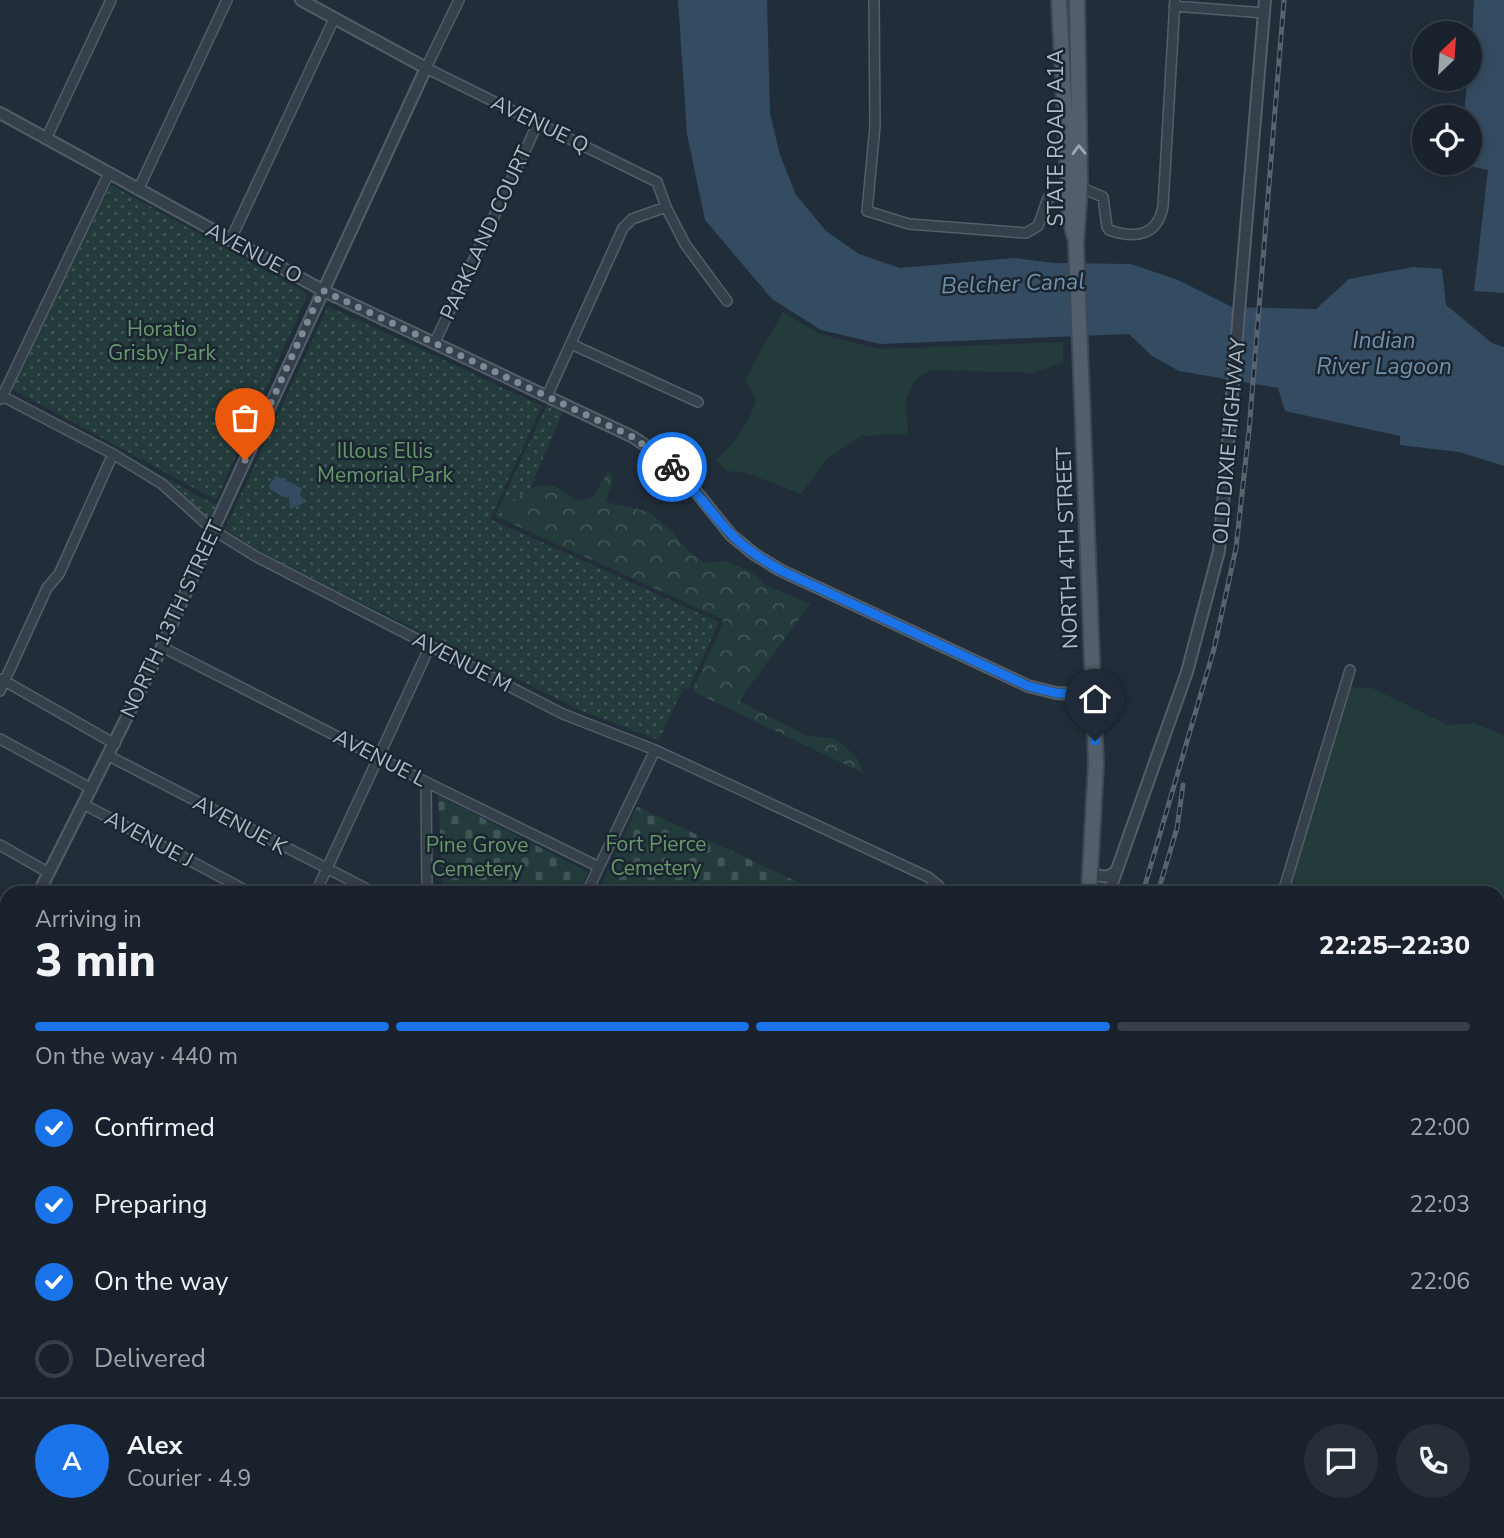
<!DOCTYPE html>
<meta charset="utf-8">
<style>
:root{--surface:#19222c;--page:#262f38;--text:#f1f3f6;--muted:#9fa4a9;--line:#373f48;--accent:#1a73e8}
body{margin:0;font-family:"Nunito Sans",sans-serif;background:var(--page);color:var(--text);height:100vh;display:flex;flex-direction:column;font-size:26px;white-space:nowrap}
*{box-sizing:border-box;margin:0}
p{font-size:23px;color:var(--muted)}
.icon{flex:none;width:38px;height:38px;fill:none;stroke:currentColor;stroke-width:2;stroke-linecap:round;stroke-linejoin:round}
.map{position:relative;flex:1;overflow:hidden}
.panel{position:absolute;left:0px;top:886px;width:1505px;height:653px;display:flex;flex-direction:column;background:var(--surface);border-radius:21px 21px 0 0;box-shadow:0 4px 18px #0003,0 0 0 2px var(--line)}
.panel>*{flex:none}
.needle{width:46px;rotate:25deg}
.controls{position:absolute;left:1412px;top:21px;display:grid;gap:14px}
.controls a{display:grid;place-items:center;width:70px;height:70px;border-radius:50%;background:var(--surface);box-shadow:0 4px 18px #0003,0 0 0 2px var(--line);font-size:35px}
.pin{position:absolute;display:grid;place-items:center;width:60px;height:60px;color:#fff;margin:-72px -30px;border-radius:50% 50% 50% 0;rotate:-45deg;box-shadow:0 0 7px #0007}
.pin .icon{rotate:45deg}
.courier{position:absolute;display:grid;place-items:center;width:70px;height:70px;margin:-35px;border:5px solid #1a73e8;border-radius:50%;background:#fff;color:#222;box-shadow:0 2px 9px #0007}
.overview em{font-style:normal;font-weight:800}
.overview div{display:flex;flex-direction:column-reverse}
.overview{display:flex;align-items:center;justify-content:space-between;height:119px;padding:0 35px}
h1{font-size:46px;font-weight:800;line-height:52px}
.bar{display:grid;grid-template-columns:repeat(4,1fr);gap:10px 7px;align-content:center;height:84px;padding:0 35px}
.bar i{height:9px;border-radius:5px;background:var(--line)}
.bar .active{background:var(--accent)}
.bar p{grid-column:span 4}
.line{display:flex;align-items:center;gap:18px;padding:0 35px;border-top:2px solid var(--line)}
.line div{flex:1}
.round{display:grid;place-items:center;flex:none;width:74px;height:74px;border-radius:37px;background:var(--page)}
ol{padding:0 35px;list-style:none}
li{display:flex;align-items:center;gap:21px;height:77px}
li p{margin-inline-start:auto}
li .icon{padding:7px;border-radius:50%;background:var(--accent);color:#fff;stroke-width:4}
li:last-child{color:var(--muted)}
li i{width:38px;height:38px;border:4px solid var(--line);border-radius:50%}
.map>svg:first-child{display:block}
</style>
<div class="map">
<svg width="1504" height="1538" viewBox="0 0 1504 1538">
<defs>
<pattern id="forest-crowns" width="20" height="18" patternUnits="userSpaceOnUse" patternTransform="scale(1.75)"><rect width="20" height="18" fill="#233b3b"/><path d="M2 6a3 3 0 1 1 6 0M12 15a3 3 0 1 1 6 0" fill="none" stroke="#405556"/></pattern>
<pattern id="cemetery-stones" width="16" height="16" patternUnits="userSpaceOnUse" patternTransform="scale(1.75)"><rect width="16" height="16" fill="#233b3b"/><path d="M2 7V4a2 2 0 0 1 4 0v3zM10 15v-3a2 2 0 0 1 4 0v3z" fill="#405556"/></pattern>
<pattern id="park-dots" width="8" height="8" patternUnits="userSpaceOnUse" patternTransform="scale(1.75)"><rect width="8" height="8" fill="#233b3b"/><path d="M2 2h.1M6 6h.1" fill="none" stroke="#405556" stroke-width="1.8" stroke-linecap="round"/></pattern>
</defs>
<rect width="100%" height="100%" fill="#212e3a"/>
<!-- grass -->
<path fill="#233b3b" d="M 783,312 L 820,334 L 879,349 L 1067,342 L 1068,342 L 1063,342 L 1063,363 L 1031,373 L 932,370 C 917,375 907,389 906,406 C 905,417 911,422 906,434 L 861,436 L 827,459 L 801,494 L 746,473 L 727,471 L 716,460 C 736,442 748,425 756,400 L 745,379 Z
M 1349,687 L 1372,688 L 1448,725 L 1473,723 L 1504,735 L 1504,1061 L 1498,1061 L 1498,892 L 1287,892 Z
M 1498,1105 L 1504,1106 L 1504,1444 L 1498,1445 Z"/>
<!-- forest -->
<path fill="url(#forest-crowns)" d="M 609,470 L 613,480 L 605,502 L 649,512 L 672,532 L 688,551 L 705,563 L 725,561 L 751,572 L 765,585 L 810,604 L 739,701 L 807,736 L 831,738 L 840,742 L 857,758 L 863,773 L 692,691 L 723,624 L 722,619 L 506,521 L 504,509 C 528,487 547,473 575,500 L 593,498 Z"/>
<!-- cemetery -->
<path fill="url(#cemetery-stones)" d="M 438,795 L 588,872 L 578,892 L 443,892 Z
M 637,807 L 638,807 L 819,892 L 598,892 Z"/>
<!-- park -->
<path fill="url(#park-dots)" d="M 111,185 L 308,294 L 216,500 L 12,389 Z
M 269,267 L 316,293 L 212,522 L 165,480 L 118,452 L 214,504 L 220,502 L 313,295 L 310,290 Z
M 324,297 L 564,409 L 531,487 L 504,509 L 506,521 L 495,516 L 546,407 L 546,402 L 329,302 L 324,304 L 221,529 L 219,528 Z
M 328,306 L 542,406 L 490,519 L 719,622 L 688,690 L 683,688 L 659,740 L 582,711 L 266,555 L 225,529 Z"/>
<!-- water -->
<path fill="#344c62" d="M 678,0 L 767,0 L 770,114 L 780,155 L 796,195 L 826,231 L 859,254 L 900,268 L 1014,258 L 1054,263 L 1131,264 L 1178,280 L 1232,307 L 1316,309 L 1349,279 L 1413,267 L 1442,269 L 1446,305 L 1492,343 L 1504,347 L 1504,466 L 1459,452 L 1400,445 L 1400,436 L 1285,411 L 1278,388 L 1179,371 L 1152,356 L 1129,334 L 880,344 L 821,330 L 772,299 L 705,220 L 687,134 Z
M 1474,0 L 1504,0 L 1504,293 L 1474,291 L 1488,170 L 1459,164 L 1470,163 L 1470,117 L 1464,117 L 1467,79 L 1470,79 Z
M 276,476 L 302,488 L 300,495 L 306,502 L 290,509 L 289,497 L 283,497 L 270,489 L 269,485 Z
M 1504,1449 L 1504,1538 L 1431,1538 L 1432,1531 L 1498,1531 L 1498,1450 Z"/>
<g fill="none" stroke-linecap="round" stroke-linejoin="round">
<!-- minor casing -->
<g stroke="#525e68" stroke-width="12">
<path id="minor" d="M 459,0 L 426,68 L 657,182 L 666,207 L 685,244 L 727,301
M 874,0 L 875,126 L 867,211 L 909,224 L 1026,233 L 1038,226 L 1048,198 L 1068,191
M 1174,6 L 1265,13
M 46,139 L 111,0
M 1080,187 L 1103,197 L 1107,227 L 1109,230 C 1135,239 1158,236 1163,206 L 1175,0
M 138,190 L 227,0
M 230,241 L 334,19
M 434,344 L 538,123
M 571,344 L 698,402
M 0,395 L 113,454 L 162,484 L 213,530 L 255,556 L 563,714 L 655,750 L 928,877 L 939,886 L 944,892
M 547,396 L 623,228 L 632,219 L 666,207
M 1,399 L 109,173
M 162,647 L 426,782 L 599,867
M 1,679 L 115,744
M 0,691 L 47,588 L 59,574 L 113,454
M 0,739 L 92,789
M 109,756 L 373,892
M 426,782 L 427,892
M 85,805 L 249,892
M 0,845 L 49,873
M 316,892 L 430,646
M 587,892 L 655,750
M 1283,892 L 1350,670
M 0,1066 L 7,1070
M 1498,1094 L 1504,1094
M 0,1246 L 7,1250
M 0,1388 L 7,1391
M 0,1526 L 7,1529
M 10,1531 L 22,1538
M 263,1531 L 275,1538
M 293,1538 L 296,1531
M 366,1538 L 369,1531
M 466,1538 L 469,1531
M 614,1538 L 618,1531
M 1124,1538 L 1125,1531"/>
</g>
<!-- tertiary casing -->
<g stroke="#525e68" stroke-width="14">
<path id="tertiary" d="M 0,113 L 322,290 L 633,437 L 661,456 L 690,484 L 731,535 L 754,554 L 780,570 L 1028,686 L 1056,693 L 1094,695
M 1090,873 C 1101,876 1108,880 1117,870
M 39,892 L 162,647 L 213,530 L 426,68 L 301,0
M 1109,892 L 1187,672 L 1219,551 L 1265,0
M 0,967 L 7,954
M 0,1175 L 7,1176
M 871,1531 L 886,1538
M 834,1538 L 837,1531"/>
</g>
<!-- primary casing -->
<g stroke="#3e4953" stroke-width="18">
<path id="primary" d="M 1059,0 L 1070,216 L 1074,235
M 1077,0 L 1080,187 L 1076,243 L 1096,764 L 1089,892
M 957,1538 L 957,1531"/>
</g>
<!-- minor -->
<use href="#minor" stroke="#35404a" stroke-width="9"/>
<!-- tertiary -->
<use href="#tertiary" stroke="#35404a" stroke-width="10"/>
<!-- primary -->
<use href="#primary" stroke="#525f6a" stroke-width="14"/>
<!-- rail casing -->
<g stroke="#566471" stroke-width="5">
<path id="rail" d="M 1143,892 L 1214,649 L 1236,548 L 1249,431 L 1284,0
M 1158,892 L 1177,828 L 1183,785
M 1071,1531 L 1077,1538
M 977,1538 L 977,1531"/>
</g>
<!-- rail -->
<use href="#rail" stroke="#1a252f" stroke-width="2.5" stroke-dasharray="8" stroke-linecap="butt"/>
</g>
<!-- one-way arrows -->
<defs><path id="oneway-chevron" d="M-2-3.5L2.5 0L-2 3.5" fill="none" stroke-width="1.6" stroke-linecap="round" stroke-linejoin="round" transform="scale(1.75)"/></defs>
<use stroke="#9ca9b4" href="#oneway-chevron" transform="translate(1079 150) rotate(-91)"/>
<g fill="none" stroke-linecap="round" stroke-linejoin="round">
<!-- done -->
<path stroke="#7d8a95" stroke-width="7" stroke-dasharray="0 12.6" d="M 245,460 L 322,290 L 633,437 L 672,467"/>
<!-- route -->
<path stroke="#1a73e8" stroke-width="9" d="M 672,467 C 694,487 710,512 731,534 C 745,549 763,560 780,570 L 1028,686 L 1056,693 L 1094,695 L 1095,741"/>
</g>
<g text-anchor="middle" stroke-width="5" stroke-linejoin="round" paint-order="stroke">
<!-- street labels -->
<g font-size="21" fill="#afbbc6" stroke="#1a252f">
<text transform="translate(540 124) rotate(26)" y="7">AVENUE Q</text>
<text transform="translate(1056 138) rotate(-90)" y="7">STATE ROAD A1A</text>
<text transform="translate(486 233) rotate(-65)" y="7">PARKLAND COURT</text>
<text transform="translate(254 253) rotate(28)" y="7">AVENUE O</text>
<text transform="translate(1229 441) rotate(-85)" y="7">OLD DIXIE HIGHWAY</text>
<text transform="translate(1067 548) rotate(-92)" y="7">NORTH 4TH STREET</text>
<text transform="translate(172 619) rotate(-65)" y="7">NORTH 13TH STREET</text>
<text transform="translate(462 662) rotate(27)" y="7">AVENUE M</text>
<text transform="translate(380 758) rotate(27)" y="7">AVENUE L</text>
<text transform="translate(240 825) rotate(28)" y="7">AVENUE K</text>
<text transform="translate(149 839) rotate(28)" y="7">AVENUE J</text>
</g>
<!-- park labels -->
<g font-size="21" fill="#66986c" stroke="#1a252f">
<text x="162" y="336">Horatio<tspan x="162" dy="24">Grisby Park</tspan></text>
<text x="385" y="458">Illous Ellis<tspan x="385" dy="24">Memorial Park</tspan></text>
<text x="656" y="851">Fort Pierce<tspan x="656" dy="24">Cemetery</tspan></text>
<text x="477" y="852">Pine Grove<tspan x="477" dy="24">Cemetery</tspan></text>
</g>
<!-- water labels -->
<g font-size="23" font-style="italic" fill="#6f8fab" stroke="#1a252f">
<text transform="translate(1013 283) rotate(-2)" y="8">Belcher Canal</text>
<text x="1384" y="348">Indian<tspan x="1384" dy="26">River Lagoon</tspan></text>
</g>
</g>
</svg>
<div class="controls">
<a><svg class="needle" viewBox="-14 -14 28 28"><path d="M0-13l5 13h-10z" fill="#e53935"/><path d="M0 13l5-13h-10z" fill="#9fa4a9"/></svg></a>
<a><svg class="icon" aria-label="locate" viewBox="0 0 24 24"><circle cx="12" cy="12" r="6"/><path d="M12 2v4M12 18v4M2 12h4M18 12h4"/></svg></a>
</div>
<div class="pin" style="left:245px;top:460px;background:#ea580c"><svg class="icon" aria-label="bag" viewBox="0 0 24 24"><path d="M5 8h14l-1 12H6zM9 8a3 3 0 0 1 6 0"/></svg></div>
<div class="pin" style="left:1095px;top:741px;background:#1f2937"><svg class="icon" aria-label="home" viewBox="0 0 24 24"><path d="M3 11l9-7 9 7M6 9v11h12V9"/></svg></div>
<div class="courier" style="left:672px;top:467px"><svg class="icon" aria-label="bike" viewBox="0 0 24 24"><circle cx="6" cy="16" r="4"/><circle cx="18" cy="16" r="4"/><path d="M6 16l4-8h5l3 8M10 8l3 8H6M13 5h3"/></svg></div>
<section class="panel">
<div class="overview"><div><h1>3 min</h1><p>Arriving in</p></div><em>22:25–22:30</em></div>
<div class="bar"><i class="active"></i><i class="active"></i><i class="active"></i><i></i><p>On the way · 440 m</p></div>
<ol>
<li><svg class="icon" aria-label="check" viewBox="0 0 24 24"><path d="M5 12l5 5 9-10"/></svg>Confirmed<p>22:00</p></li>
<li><svg class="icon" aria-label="check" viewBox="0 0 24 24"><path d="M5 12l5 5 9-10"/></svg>Preparing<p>22:03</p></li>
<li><svg class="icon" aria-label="check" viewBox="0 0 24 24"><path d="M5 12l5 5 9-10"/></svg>On the way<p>22:06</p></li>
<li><i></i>Delivered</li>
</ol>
<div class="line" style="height:126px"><b class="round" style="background:var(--accent);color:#fff">A</b><div><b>Alex</b><p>Courier · 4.9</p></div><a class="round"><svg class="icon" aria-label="chat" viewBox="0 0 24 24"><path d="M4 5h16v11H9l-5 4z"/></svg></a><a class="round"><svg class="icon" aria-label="phone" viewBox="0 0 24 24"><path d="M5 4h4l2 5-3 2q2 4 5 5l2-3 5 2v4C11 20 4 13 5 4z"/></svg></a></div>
</section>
</div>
